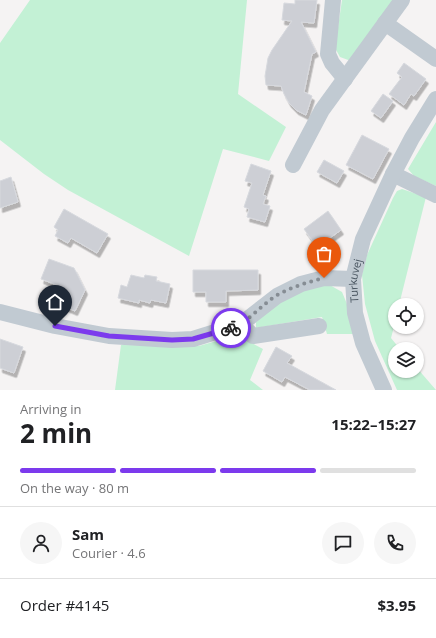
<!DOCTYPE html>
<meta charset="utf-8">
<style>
:root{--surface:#fff;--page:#f6f6f6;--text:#202124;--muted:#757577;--line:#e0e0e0;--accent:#7c3aed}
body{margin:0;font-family:"Open Sans",sans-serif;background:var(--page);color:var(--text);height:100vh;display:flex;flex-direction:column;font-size:15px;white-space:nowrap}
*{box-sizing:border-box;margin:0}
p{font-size:13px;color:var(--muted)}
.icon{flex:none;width:22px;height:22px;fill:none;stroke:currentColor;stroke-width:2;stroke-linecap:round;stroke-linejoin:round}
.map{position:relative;height:390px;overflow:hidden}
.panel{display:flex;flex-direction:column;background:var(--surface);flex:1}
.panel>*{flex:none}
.controls{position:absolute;left:388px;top:298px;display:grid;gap:8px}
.controls a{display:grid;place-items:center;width:36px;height:36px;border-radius:50%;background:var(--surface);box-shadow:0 1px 3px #0004;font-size:20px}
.pin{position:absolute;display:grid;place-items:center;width:34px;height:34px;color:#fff;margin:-41px -17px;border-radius:50% 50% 50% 0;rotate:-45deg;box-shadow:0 0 4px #0007}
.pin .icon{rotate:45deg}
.courier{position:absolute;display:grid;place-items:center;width:40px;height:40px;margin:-20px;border:3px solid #7c3aed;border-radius:50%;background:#fff;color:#222;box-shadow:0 1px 5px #0007}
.head em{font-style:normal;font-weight:700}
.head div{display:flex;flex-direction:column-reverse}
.head{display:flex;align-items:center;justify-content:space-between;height:68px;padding:0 20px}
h1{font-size:26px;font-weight:700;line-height:30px}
.bar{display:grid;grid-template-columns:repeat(4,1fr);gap:6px 4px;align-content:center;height:48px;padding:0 20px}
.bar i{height:5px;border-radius:3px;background:var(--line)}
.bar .current{background:var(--accent)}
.bar p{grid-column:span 4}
.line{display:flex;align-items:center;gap:10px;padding:0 20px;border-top:1px solid var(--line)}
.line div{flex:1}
.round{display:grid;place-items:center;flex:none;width:42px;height:42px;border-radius:21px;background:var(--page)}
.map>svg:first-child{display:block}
</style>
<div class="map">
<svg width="436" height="390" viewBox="0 0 436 390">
<defs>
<filter id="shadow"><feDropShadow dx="2.5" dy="4.5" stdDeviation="0" flood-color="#0004"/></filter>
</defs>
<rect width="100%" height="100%" fill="#f5f3f3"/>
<!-- green -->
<path fill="#c3f1d5" d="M 30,0 L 247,0 L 238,94 L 286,127 L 269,161 L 223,149 L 189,256 L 68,190 L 44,174 L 0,140 L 0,43 Z
M 342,0 L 395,0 L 351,61 L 340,57 L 335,48 Z
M 436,122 L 436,186 L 414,176 L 408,169 Z
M 402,189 L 426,197 L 399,305 L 395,305 L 395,323 L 391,338 L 400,349 L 395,349 L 395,371 L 417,371 L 417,368 L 436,390 L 397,390 L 375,341 L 365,304 L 362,275 L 367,255 L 393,198 L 397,191 Z
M 328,284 L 342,292 L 347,304 L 354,334 L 327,334 L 322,317 L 256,328 L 256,322 L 284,298 L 310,287 Z
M 237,335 L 263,349 L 250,380 L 263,390 L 115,390 L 121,345 L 199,346 Z"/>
<!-- building -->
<path fill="#cdcfd5" stroke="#d7d9de" filter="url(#shadow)" d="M 295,0 L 317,0 L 314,23 L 301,22 L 316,52 L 312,54 L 304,92 L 312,96 L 306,115 L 296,110 L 289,103 L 284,94 L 281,86 L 266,85 L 265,76 L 268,58 L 272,50 L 292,21 L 282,20 L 284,3 L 295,4 Z
M 404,63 L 426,79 L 414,96 L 411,94 L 404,105 L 389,94 L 402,77 L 397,73 Z
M 383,94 L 393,101 L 381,118 L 371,111 Z
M 362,135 L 389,149 L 373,179 L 346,165 Z
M 324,160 L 344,171 L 337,183 L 317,172 Z
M 251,164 L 271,171 L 263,195 L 266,196 L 263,204 L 270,206 L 265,222 L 247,217 L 249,209 L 244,207 L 252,183 L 245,181 Z
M 11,177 L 18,202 L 0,208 L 0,181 Z
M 64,209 L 108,234 L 97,253 L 71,238 L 68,243 L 55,236 L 58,230 L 54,227 Z
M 328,211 L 341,230 L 317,247 L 304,229 Z
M 49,259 L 74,268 L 85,290 L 75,311 L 56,303 L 62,287 L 41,279 Z
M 193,270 L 258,270 L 258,290 L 226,291 L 226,302 L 206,302 L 206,292 L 193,292 Z
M 131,275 L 144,278 L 145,275 L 157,277 L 156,281 L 170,284 L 166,303 L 151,300 L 150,303 L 139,300 L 139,303 L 118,298 L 121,285 L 127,287 Z
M 0,339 L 23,347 L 14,373 L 0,368 Z
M 276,347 L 292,356 L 287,363 L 336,390 L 310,390 L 285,377 L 282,382 L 263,371 Z"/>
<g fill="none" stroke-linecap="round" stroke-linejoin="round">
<!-- minor -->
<g stroke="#c1cad2" stroke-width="16">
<path d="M 333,0 L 328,54 L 332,63 L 345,79"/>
<path d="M 385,23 L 436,59"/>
<path d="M 293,165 L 322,110 L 402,0"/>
<path d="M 393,174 L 436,195"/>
<path d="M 0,312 L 55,326 L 109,336 L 172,340 L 193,339 L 241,324 L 277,296 L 301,284 L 324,278 L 353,279"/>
<path d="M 241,324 L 253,336 L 319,326"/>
<path id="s1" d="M 384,390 L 363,343 L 355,313 L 353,279 L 363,239 L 393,174 L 412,138 L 436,99"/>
</g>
</g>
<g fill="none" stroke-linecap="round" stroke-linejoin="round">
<!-- done -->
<path stroke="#868d94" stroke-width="4" stroke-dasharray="0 7.2" d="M 231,328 C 250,321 261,305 277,295 C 292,287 308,282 324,278"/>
<!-- route -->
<path stroke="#7c3aed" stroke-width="5" d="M 55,326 L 109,336 L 172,340 L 193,339 L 231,328"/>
</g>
<g text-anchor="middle" stroke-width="3" stroke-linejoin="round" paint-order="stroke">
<!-- street labels -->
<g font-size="11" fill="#4a5661" stroke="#fff">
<text dy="4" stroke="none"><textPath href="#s1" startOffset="115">Turkuvej</textPath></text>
</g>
</g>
</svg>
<div class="controls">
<a><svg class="icon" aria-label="locate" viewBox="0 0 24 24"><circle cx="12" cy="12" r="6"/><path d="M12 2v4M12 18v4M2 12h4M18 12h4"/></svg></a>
<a><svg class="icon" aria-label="layers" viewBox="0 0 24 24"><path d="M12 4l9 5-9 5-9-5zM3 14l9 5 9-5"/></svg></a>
</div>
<div class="pin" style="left:324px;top:278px;background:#ea580c"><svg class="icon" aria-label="bag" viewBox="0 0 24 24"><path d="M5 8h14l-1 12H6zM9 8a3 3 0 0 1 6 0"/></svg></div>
<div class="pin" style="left:55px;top:326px;background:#1f2937"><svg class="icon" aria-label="home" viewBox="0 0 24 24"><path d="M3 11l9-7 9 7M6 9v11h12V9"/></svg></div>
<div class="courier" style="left:231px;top:328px"><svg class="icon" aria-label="bike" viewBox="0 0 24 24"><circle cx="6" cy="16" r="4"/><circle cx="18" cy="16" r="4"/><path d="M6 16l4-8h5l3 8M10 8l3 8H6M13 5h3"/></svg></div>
</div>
<section class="panel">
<div class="head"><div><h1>2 min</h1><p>Arriving in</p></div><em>15:22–15:27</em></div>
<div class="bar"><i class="current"></i><i class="current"></i><i class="current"></i><i></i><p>On the way · 80 m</p></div>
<div class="line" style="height:72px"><a class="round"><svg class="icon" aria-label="person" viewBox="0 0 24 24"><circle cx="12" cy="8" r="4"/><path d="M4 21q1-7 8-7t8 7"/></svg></a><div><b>Sam</b><p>Courier · 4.6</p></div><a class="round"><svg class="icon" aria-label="chat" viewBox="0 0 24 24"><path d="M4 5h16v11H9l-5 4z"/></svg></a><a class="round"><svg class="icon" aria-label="phone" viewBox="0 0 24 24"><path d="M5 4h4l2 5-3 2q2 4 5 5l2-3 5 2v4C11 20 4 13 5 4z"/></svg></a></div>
<div class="line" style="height:52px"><div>Order #4145</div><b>$3.95</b></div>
</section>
